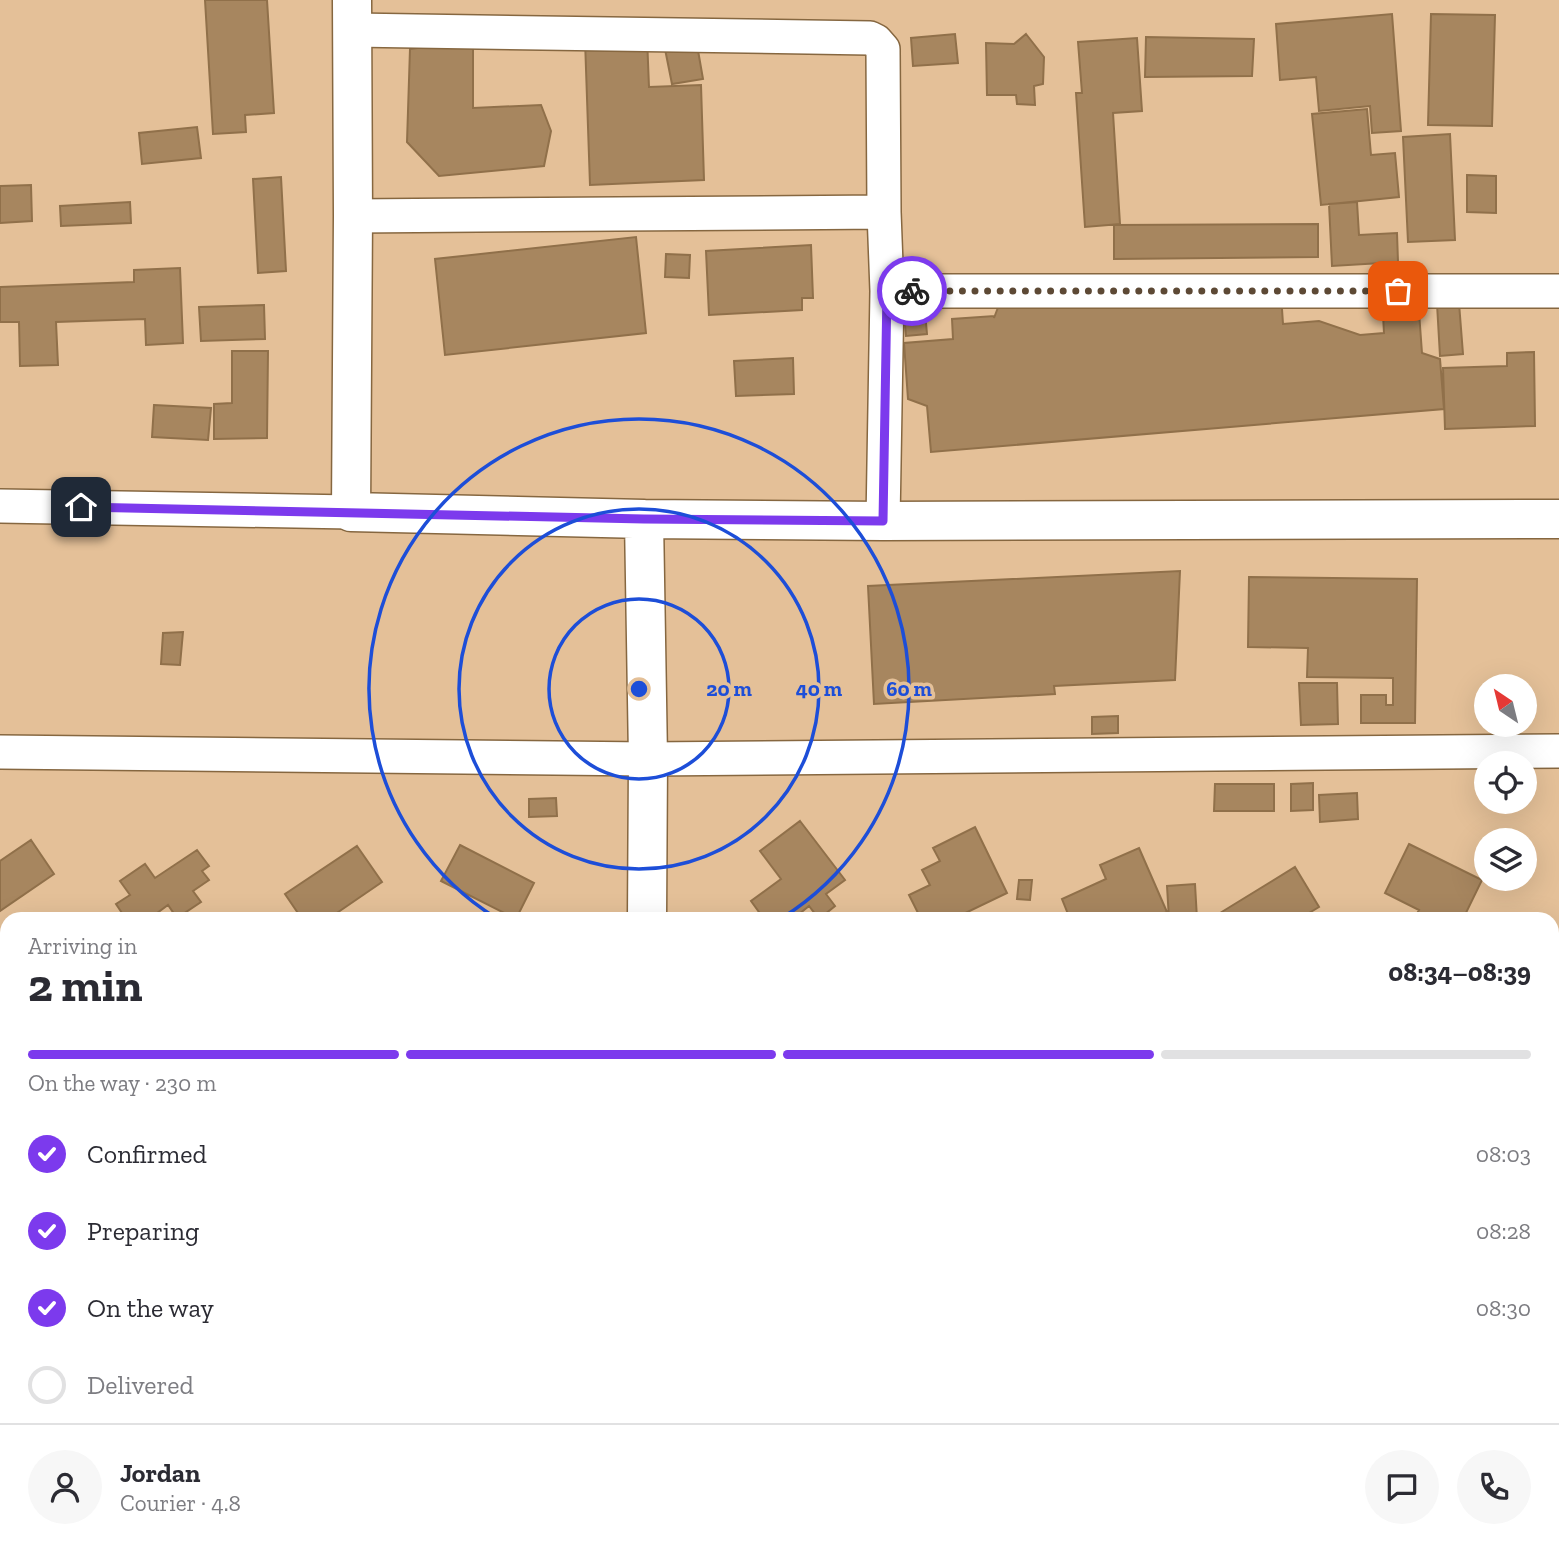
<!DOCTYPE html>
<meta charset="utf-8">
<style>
:root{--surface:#fff;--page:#f7f7f7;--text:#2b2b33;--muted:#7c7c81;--line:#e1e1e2;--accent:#7c3aed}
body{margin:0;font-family:"Zilla Slab",serif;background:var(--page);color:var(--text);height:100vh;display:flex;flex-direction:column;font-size:26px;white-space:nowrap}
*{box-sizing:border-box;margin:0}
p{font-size:23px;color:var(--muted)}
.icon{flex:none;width:38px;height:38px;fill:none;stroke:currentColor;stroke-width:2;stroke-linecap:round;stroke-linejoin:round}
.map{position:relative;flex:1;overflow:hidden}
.sheet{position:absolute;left:0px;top:912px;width:1559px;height:653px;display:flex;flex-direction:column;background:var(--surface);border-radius:21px 21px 0 0;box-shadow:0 7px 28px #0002}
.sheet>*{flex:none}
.needle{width:46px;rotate:325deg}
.tools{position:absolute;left:1474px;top:674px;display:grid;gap:14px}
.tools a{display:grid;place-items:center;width:63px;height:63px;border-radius:50%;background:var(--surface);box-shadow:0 7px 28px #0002;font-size:35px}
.pin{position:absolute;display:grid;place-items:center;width:60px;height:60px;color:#fff;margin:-30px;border-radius:14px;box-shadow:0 4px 10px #0006}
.courier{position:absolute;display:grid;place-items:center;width:70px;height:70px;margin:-35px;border:5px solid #7c3aed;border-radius:50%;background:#fff;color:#222;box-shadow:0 2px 9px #0007}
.headline em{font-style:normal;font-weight:700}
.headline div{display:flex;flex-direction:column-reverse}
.headline{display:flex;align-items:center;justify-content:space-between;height:119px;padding:0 28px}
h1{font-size:46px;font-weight:700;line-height:52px}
.bar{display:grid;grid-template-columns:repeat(4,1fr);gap:10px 7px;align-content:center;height:84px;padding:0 28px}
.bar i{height:9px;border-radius:5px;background:var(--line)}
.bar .on{background:var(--accent)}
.bar p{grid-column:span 4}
.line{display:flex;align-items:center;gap:18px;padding:0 28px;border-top:2px solid var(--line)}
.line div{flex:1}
.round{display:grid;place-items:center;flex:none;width:74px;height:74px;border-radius:37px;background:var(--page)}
ol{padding:0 28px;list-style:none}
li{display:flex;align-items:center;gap:21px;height:77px}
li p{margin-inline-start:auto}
li .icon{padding:7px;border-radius:50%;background:var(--accent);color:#fff;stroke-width:4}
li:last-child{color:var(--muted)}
li i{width:38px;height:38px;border:4px solid var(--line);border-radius:50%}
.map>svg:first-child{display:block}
</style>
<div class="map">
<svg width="1559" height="1564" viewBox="0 0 1559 1564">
<rect width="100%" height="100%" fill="#e4c098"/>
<!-- building -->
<path fill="#a7865f" stroke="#90704a" stroke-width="2" d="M 205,0 L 267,0 L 274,113 L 245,115 L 246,132 L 213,134 Z
M 1392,14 L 1401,131 L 1372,133 L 1370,106 L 1319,111 L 1316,77 L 1280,80 L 1276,24 Z
M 1431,14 L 1495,15 L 1492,126 L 1428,125 Z
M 955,34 L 958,63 L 913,66 L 911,38 Z
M 1026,34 L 1044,57 L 1043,84 L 1034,86 L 1035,105 L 1017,104 L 1016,95 L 987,95 L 986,43 L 1014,44 Z
M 647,37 L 649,87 L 701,85 L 704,180 L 590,185 L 585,40 Z
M 1146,37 L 1254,39 L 1252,76 L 1145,77 Z
M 1137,38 L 1142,111 L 1113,113 L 1120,224 L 1085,227 L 1076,93 L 1082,93 L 1078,42 Z
M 696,39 L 703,79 L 672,84 L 664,44 Z
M 473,41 L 473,108 L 541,105 L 551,131 L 544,166 L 439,176 L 407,142 L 410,49 Z
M 1367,109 L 1371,155 L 1395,153 L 1399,197 L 1321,205 L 1312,114 Z
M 197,127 L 201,158 L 142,164 L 139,133 Z
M 1450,134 L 1455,240 L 1408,242 L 1403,137 Z
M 1467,175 L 1496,176 L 1496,213 L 1467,212 Z
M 281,177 L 286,271 L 258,273 L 253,179 Z
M 31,185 L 32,221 L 0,223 L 0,186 Z
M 130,202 L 131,223 L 61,226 L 60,206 Z
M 1357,202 L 1359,235 L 1397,233 L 1398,262 L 1332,266 L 1329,204 Z
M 1318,224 L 1318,257 L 1114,259 L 1114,225 Z
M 636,237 L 646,333 L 445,355 L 435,259 Z
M 811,245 L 813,298 L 802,298 L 802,310 L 709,315 L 706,251 Z
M 666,254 L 690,255 L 689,278 L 665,277 Z
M 180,268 L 183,343 L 146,345 L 145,319 L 56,322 L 58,365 L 20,366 L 19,322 L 0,322 L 0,287 L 134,282 L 134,270 Z
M 1281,294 L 1283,324 L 1319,321 L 1360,335 L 1384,333 L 1383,315 L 1419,312 L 1422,353 L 1440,359 L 1444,409 L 931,452 L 927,406 L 908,399 L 904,343 L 953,339 L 952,319 L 994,316 L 994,318 L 1002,297 Z
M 924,301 L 927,334 L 906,336 L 903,302 Z
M 1459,303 L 1463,354 L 1440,356 L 1437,304 Z
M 264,305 L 265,339 L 201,341 L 199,307 Z
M 232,351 L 268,351 L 267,438 L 214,439 L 214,404 L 232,403 Z
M 1534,352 L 1535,426 L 1445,429 L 1443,368 L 1507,366 L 1507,353 Z
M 793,358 L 794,394 L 736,396 L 734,361 Z
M 154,405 L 211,408 L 208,440 L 152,437 Z
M 1180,571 L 1175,680 L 1054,686 L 1055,694 L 874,704 L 868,586 Z
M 1249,577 L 1417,579 L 1415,723 L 1361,723 L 1361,695 L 1386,695 L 1386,705 L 1393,705 L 1393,678 L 1307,677 L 1308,648 L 1248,647 Z
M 183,632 L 180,665 L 161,664 L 163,633 Z
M 1299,683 L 1337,683 L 1338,724 L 1301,725 Z
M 1118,716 L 1118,733 L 1092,734 L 1092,717 Z
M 1313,783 L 1313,810 L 1291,811 L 1291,784 Z
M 1215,784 L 1274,784 L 1274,811 L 1214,811 Z
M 1357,793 L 1358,819 L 1320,822 L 1319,795 Z
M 556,798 L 557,816 L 529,817 L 529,799 Z
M 800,821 L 845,880 L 826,894 L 835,906 L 819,919 L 809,906 L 793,919 L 764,919 L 751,901 L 781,879 L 760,851 Z
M 975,827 L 1007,893 L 953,919 L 921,919 L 909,895 L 930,885 L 922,870 L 940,861 L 933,848 Z
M 31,840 L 54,874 L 0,911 L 0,861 Z
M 1409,844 L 1482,880 L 1463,919 L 1414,919 L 1419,910 L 1385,893 Z
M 460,845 L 534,883 L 516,919 L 441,881 Z
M 357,846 L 382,882 L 328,919 L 302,919 L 285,894 Z
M 1139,848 L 1167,912 L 1151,919 L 1070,919 L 1062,899 L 1106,879 L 1100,865 Z
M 197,850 L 209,866 L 202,871 L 209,880 L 193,891 L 201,902 L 177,918 L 168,905 L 149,919 L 126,919 L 116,904 L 130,895 L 120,881 L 145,864 L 155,878 Z
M 1295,867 L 1319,907 L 1299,919 L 1223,919 L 1220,913 Z
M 1019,880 L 1032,880 L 1030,900 L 1017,899 Z
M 1195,884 L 1197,919 L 1169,919 L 1167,886 Z
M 1003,913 L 1029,914 L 1029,919 L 1003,919 Z
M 7,1097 L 7,1147 L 6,1148 L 0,1139 L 0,1102 Z
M 1552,1421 L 1559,1424 L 1559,1494 L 1554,1503 L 1552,1502 Z
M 0,1507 L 4,1507 L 4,1546 L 0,1546 Z
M 1559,1546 L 1559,1564 L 1539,1564 L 1538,1558 L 1552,1558 L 1552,1547 Z
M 12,1558 L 107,1558 L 107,1564 L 13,1564 Z
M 122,1558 L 161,1558 L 162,1564 L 123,1564 Z
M 171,1558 L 212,1558 L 212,1564 L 163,1564 L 172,1563 Z
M 259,1558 L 278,1558 L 278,1564 L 260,1564 Z
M 367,1558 L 415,1558 L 416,1564 L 367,1564 Z
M 454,1558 L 498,1558 L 499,1564 L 454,1564 Z
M 1039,1558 L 1073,1558 L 1073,1564 L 1039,1564 Z
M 1482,1559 L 1482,1564 L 1430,1564 L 1430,1560 Z"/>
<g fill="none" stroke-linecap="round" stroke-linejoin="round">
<!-- minor casing -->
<g stroke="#866740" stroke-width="36">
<path id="minor" d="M 353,30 L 870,38 L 876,41 L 883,49 L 884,212
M 353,216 L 884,212 L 887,291 L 883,521
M 887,291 L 1559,291
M 0,506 L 351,512
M 0,752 L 648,759 L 1559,751
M 0,1277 L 7,1278
M 1552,1282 L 1559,1282"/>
</g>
<!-- tertiary casing -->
<g stroke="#866740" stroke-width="41">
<path id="tertiary" d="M 352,0 L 353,216 L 351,512 L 644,519
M 647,919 L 648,759 L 644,519 L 883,521 L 1559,519
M 643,1564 L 643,1558"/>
</g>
<!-- minor -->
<use href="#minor" stroke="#fff" stroke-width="33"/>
<!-- tertiary -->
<use href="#tertiary" stroke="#fff" stroke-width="38"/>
</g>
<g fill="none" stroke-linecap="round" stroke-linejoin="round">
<!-- done -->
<path stroke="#5d4935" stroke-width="7" stroke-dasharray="0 12.6" d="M 912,291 L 1398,291"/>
<!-- route -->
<path stroke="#7c3aed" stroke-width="9" d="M 81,507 L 644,519 L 883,521 L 887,291 L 912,291"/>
</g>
<!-- distance rings -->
<g fill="none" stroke="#1d4ed8" stroke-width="3.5">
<circle cx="639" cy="689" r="90"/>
<circle cx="639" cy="689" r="180"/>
<path d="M496 918A270 270 0 1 1 782 918"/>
</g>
<circle cx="639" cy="689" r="10" fill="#1d4ed8" stroke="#e4c098" stroke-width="3.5"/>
<g font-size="21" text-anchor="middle" font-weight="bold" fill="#1d4ed8" stroke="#e4c098" stroke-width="7" stroke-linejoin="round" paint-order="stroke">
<text x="729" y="696">20 m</text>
<text x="819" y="696">40 m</text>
<text x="909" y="696">60 m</text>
</g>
</svg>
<div class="tools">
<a><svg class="needle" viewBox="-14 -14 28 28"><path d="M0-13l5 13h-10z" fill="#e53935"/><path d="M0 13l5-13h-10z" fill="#7c7c81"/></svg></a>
<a><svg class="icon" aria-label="locate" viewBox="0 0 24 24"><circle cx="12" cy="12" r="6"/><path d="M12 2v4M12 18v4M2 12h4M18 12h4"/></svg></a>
<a><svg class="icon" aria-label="layers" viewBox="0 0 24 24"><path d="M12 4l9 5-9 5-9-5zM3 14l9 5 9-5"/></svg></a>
</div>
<div class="pin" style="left:1398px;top:291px;background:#ea580c"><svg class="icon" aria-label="bag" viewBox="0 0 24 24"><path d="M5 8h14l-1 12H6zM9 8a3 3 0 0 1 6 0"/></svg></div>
<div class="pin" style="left:81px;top:507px;background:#1f2937"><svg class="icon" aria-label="home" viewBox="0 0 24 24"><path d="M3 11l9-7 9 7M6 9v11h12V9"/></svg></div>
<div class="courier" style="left:912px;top:291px"><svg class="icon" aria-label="bike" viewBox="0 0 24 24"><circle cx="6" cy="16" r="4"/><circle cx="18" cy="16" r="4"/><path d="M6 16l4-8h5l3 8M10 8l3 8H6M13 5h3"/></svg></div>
<section class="sheet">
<div class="headline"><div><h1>2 min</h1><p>Arriving in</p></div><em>08:34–08:39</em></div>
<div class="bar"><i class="on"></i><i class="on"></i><i class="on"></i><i></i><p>On the way · 230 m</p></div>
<ol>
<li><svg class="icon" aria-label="check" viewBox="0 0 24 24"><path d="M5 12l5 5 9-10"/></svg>Confirmed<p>08:03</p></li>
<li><svg class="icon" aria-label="check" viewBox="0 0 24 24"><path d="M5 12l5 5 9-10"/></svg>Preparing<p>08:28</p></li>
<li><svg class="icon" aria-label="check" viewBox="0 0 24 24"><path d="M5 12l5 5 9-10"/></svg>On the way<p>08:30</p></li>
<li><i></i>Delivered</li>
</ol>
<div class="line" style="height:126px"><a class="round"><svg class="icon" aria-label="person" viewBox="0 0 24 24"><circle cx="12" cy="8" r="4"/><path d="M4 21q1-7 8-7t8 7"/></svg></a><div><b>Jordan</b><p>Courier · 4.8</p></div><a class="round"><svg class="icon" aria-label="chat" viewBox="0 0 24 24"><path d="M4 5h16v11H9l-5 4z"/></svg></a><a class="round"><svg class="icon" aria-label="phone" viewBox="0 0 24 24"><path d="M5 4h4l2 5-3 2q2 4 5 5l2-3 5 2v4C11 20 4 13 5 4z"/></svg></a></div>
</section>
</div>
